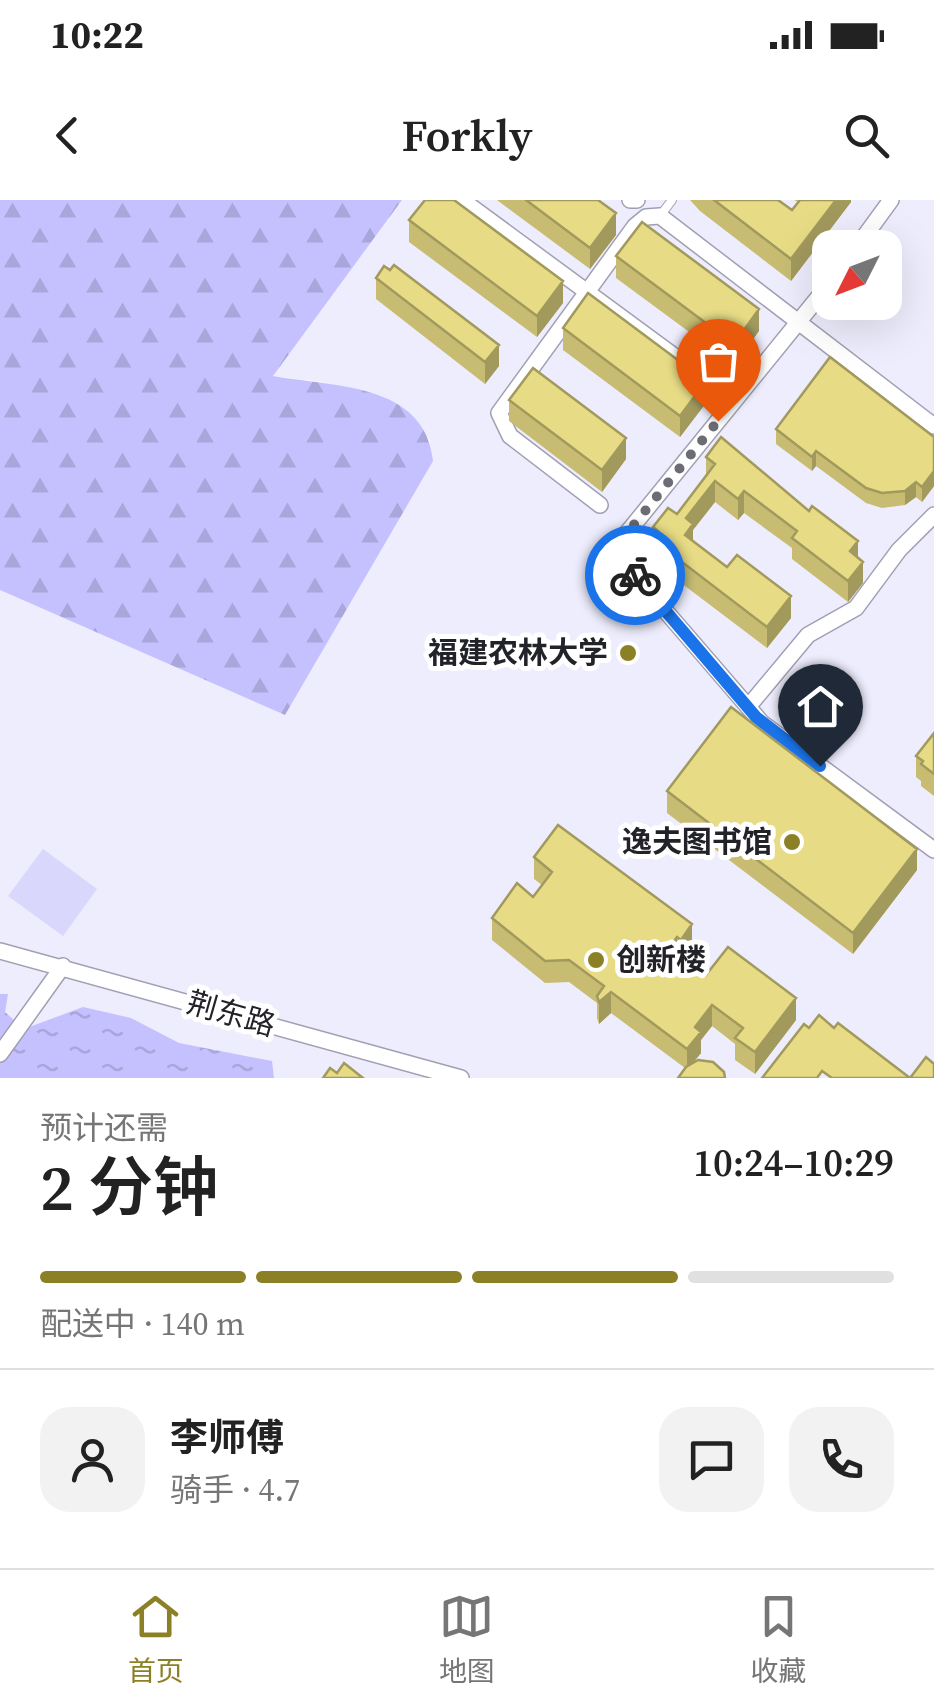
<!DOCTYPE html>
<html lang="zh">
<meta charset="utf-8">
<style>
:root{--surface:#fff;--page:#f2f2f2;--text:#222;--muted:#767676;--line:#e0e0e0;--accent:#8c8027}
body{margin:0;font-family:"Source Serif 4","Noto Sans SC",serif;background:var(--page);color:var(--text);height:100vh;display:flex;flex-direction:column;font-size:38px;white-space:nowrap}
*{box-sizing:border-box;margin:0}
p{font-size:32px;color:var(--muted)}
.icon{flex:none;width:55px;height:55px;fill:none;stroke:currentColor;stroke-width:2;stroke-linecap:round;stroke-linejoin:round}
.map{position:relative;height:878px;overflow:hidden}
.sheet{display:flex;flex-direction:column;background:var(--surface);flex:1}
.sheet>*{flex:none}
.needle{width:65px;rotate:228deg}
.tools{position:absolute;left:812px;top:30px;display:grid;gap:20px}
.tools a{display:grid;place-items:center;width:90px;height:90px;border-radius:20px;background:var(--surface);box-shadow:0 10px 40px #0002;font-size:50px}
.pin{position:absolute;display:grid;place-items:center;width:85px;height:85px;color:#fff;margin:-102px -42px;border-radius:50% 50% 50% 0;rotate:-45deg;box-shadow:0 0 10px #0007}
.pin .icon{rotate:45deg}
.courier{position:absolute;display:grid;place-items:center;width:100px;height:100px;margin:-50px;border:8px solid #1a73e8;border-radius:50%;background:#fff;color:#222;box-shadow:0 2px 12px #0007}
.overview em{font-style:normal;font-weight:600}
.overview div{display:flex;flex-direction:column-reverse}
.overview{display:flex;align-items:center;justify-content:space-between;height:170px;padding:0 40px}
h1{font-size:65px;font-weight:600;line-height:75px}
.bar{display:grid;grid-template-columns:repeat(4,1fr);gap:15px 10px;align-content:center;height:120px;padding:0 40px}
.bar i{height:12px;border-radius:8px;background:var(--line)}
.bar .current{background:var(--accent)}
.bar p{grid-column:span 4}
.line{display:flex;align-items:center;gap:25px;padding:0 40px;border-top:2px solid var(--line)}
.line div{flex:1}
.round{display:grid;place-items:center;flex:none;width:105px;height:105px;border-radius:30px;background:var(--page)}
.status{display:flex;justify-content:space-between;align-items:center;height:70px;padding:0 50px;background:var(--surface);direction:ltr}
.status svg{height:28px;fill:currentColor}
header{display:flex;justify-content:space-between;align-items:center;height:130px;padding:0 40px;background:var(--surface);font-size:45px;font-weight:600}
.dock{display:flex;justify-content:space-around;align-items:center;height:140px;border-top:2px solid var(--line);background:var(--surface);font-size:28px;color:var(--muted)}
.dock a{display:grid;justify-items:center;gap:5px}
.dock .current{color:var(--accent)}
.map>svg:first-child{display:block}
</style>
<div class="status"><b>10:22</b><svg viewBox="0 0 49 12"><path d="M0 12V9h3v3zM5 12V6h3v6zM10 12V3h3v9zM15 12V0h3v12zM26 1h20v11H26zM47 4h2v5h-2z"/></svg></div>
<header><svg class="icon" aria-label="back" viewBox="0 0 24 24"><path d="M15 5l-7 7 7 7"/></svg>Forkly<svg class="icon" aria-label="search" viewBox="0 0 24 24"><circle cx="10" cy="10" r="6"/><path d="M15 15l6 6"/></svg></header>
<div class="map">
<svg width="934" height="878" viewBox="0 0 934 878">
<defs>
<pattern id="forest-firs" width="22" height="20" patternUnits="userSpaceOnUse" patternTransform="scale(2.5)"><rect width="22" height="20" fill="#c5c1ff"/><path d="M5 1l3.5 6h-7zM16 11l3.5 6h-7z" fill="#a9a6db"/></pattern>
<pattern id="water-ripples" width="26" height="14" patternUnits="userSpaceOnUse" patternTransform="scale(2.5)"><rect width="26" height="14" fill="#c5c1ff"/><path d="M2 4q2-2 4 0t4 0M15 11q2-2 4 0t4 0" fill="none" stroke="#a9a6db"/></pattern>
</defs>
<rect width="100%" height="100%" fill="#f6f6fe"/>
<!-- built -->
<path fill="#ededfd" fill-rule="evenodd" d="M 402,0 L 934,0 L 934,878 L 0,878 L 0,390 L 285,515 L 431,241 L 404,208 L 322,182 L 273,176 ZM 830,48 L 885,48 L 885,102 L 830,102 Z"/>
<!-- forest -->
<path fill="url(#forest-firs)" d="M 0,0 L 402,0 L 273,176 C 332,187 425,182 433,261 L 285,515 L 0,390 Z"/>
<!-- pitch -->
<path fill="#d9d7fc" d="M 43,649 L 97,689 L 63,736 L 8,696 Z"/>
<!-- water -->
<path fill="url(#water-ripples)" d="M 0,794 L 8,794 L 5,812 L 24,829 L 83,807 L 131,818 L 179,843 L 272,861 L 274,878 L 0,878 Z"/>
<g fill="none" stroke-linecap="round" stroke-linejoin="round">
<!-- lane casing -->
<g stroke="#a1a0b3" stroke-width="10">
<path id="lane" d="M 660,16 L 672,0"/>
</g>
<!-- street casing -->
<g stroke="#a1a0b3" stroke-width="18">
<path id="street" d="M 462,0 L 700,175
M 630,0 L 637,0
M 856,48 L 891,0
M 830,83 L 627,333 L 629,364 L 638,379 L 762,523 L 934,650
M 600,305 L 510,236 L 499,213 L 635,26 L 646,17 L 660,16 L 934,226
M 748,507 L 808,435 L 856,408 L 899,350 L 934,315
M 0,751 L 461,878
M 0,854 L 63,766"/>
</g>
<!-- lane -->
<use href="#lane" stroke="#fff" stroke-width="8"/>
<!-- street -->
<use href="#street" stroke="#fff" stroke-width="15"/>
</g>
<!-- wall -->
<path fill="#c7bc72" d="M 497,0 L 598,0 L 616,35 L 590,69 Z
M 690,0 L 778,0 L 792,10 L 798,2 L 794,0 L 851,0 L 851,2 L 791,81 L 700,11 Z
M 409,20 L 563,103 L 537,137 L 409,42 Z
M 616,56 L 759,131 L 734,165 L 616,78 Z
M 376,78 L 499,166 L 485,184 L 376,99 Z
M 563,128 L 706,203 L 680,237 L 563,150 Z
M 509,200 L 626,259 L 602,292 L 509,221 Z
M 776,229 L 934,237 L 934,286 L 922,302 L 916,297 L 905,305 L 882,308 L 866,303 L 816,266 L 812,271 L 776,244 Z
M 706,257 L 858,357 L 863,383 L 848,402 L 792,359 L 792,348 L 744,313 L 738,320 L 715,302 L 693,330 L 693,342 L 791,418 L 767,448 L 652,361 L 653,327 L 677,314 L 706,276 Z
M 934,533 L 934,596 L 921,586 L 921,581 L 916,577 L 916,556 Z
M 667,591 L 917,670 L 853,754 L 667,613 Z
M 534,657 L 692,745 L 684,757 L 706,775 L 796,820 L 755,874 L 735,860 L 735,844 L 712,826 L 701,840 L 701,853 L 693,863 L 685,868 L 611,813 L 599,824 L 597,818 L 597,803 L 569,782 L 545,783 L 492,740 L 492,718 L 533,697 L 542,685 L 534,679 Z"/>
<!-- shaded-wall -->
<path fill="#a2995d" d="M 836,0 L 851,0 L 851,2 L 791,81 L 791,59 Z
M 616,13 L 616,35 L 590,69 L 590,48 Z
M 563,81 L 563,103 L 537,137 L 537,116 Z
M 759,109 L 759,131 L 734,165 L 734,144 Z
M 499,145 L 499,166 L 485,184 L 485,162 Z
M 706,181 L 706,203 L 680,237 L 680,216 Z
M 626,238 L 626,259 L 602,292 L 602,270 Z
M 816,251 L 816,266 L 812,271 L 812,257 Z
M 934,271 L 934,286 L 922,302 L 922,287 Z
M 715,281 L 715,302 L 693,330 L 693,345 L 685,357 L 686,318 Z
M 916,282 L 916,297 L 905,305 L 905,291 Z
M 744,291 L 744,313 L 738,320 L 738,299 Z
M 858,341 L 858,362 L 850,351 Z
M 863,362 L 863,383 L 848,402 L 848,381 Z
M 791,396 L 791,418 L 767,448 L 767,427 Z
M 917,649 L 917,670 L 853,754 L 853,733 Z
M 692,724 L 692,745 L 681,762 L 681,740 Z
M 677,737 L 677,758 L 670,747 Z
M 611,792 L 611,813 L 599,824 L 599,802 Z
M 796,798 L 796,820 L 755,874 L 755,852 Z
M 712,805 L 712,826 L 701,840 L 701,853 L 687,870 L 687,849 L 695,827 Z"/>
<!-- building -->
<path fill="#e7db85" stroke="#a2995d" stroke-width="2.5" d="M 425,0 L 454,0 L 563,81 L 537,116 L 409,20 Z
M 526,0 L 598,0 L 616,13 L 590,48 Z
M 714,0 L 778,0 L 792,10 L 800,0 L 836,0 L 791,59 Z
M 642,22 L 759,109 L 734,144 L 616,56 Z
M 394,65 L 499,145 L 485,162 L 376,78 L 384,66 L 390,70 Z
M 588,93 L 706,181 L 680,216 L 563,128 Z
M 830,157 L 934,237 L 934,271 L 922,287 L 916,282 L 905,291 L 882,293 L 866,288 L 816,251 L 812,257 L 776,229 Z
M 533,168 L 626,238 L 602,270 L 509,200 Z
M 721,237 L 809,311 L 812,306 L 858,341 L 850,351 L 863,362 L 848,381 L 792,338 L 797,331 L 744,291 L 738,299 L 715,281 L 686,318 L 693,324 L 685,335 L 727,367 L 737,355 L 791,396 L 767,427 L 652,339 L 658,331 L 653,327 L 668,308 L 677,314 L 715,264 L 706,257 Z
M 731,507 L 917,649 L 853,733 L 667,591 Z
M 934,533 L 934,574 L 921,564 L 923,561 L 916,556 Z
M 558,625 L 692,724 L 681,740 L 677,737 L 670,747 L 706,775 L 728,747 L 796,798 L 755,852 L 735,838 L 743,828 L 712,805 L 695,827 L 701,832 L 687,849 L 611,792 L 599,802 L 597,796 L 604,786 L 569,760 L 545,761 L 492,718 L 517,683 L 533,697 L 552,672 L 534,657 Z
M 819,815 L 834,828 L 838,823 L 910,878 L 926,857 L 934,864 L 934,878 L 832,878 L 822,871 L 817,878 L 762,878 L 804,824 L 809,828 Z
M 698,860 L 713,862 L 724,872 L 725,878 L 678,878 L 686,867 Z
M 344,863 L 363,878 L 323,878 L 330,868 L 337,873 Z"/>
<g fill="none" stroke-linecap="round" stroke-linejoin="round">
<!-- done -->
<path stroke="#6c6c74" stroke-width="10" stroke-dasharray="0 18" d="M 635,375 L 628,356 L 628,332 L 718,221"/>
<!-- route -->
<path stroke="#1a73e8" stroke-width="12" d="M 635,375 L 756,517 L 820,566"/>
</g>
<!-- markers -->
<g fill="#8c8027" stroke="#fff" stroke-width="4">
<circle cx="628" cy="453" r="10"/>
<circle cx="792" cy="642" r="10"/>
<circle cx="596" cy="760" r="10"/>
</g>
<g text-anchor="middle" stroke-width="10" stroke-linejoin="round" paint-order="stroke">
<!-- poi labels -->
<g font-size="30" font-weight="bold" fill="#222229" stroke="#fff" text-anchor="end">
<text x="608" y="463">福建农林大学</text>
<text x="772" y="652">逸夫图书馆</text>
<text x="616" y="770" text-anchor="start">创新楼</text>
</g>
<!-- street labels -->
<g font-size="30" fill="#222229" stroke="#fff">
<text transform="translate(231 814) rotate(16)" y="10">荆东路</text>
</g>
</g>
</svg>
<div class="tools">
<a><svg class="needle" viewBox="-14 -14 28 28"><path d="M0-13l5 13h-10z" fill="#e53935"/><path d="M0 13l5-13h-10z" fill="#767676"/></svg></a>
</div>
<div class="pin" style="left:718px;top:221px;background:#ea580c"><svg class="icon" aria-label="bag" viewBox="0 0 24 24"><path d="M5 8h14l-1 12H6zM9 8a3 3 0 0 1 6 0"/></svg></div>
<div class="pin" style="left:820px;top:566px;background:#1f2937"><svg class="icon" aria-label="home" viewBox="0 0 24 24"><path d="M3 11l9-7 9 7M6 9v11h12V9"/></svg></div>
<div class="courier" style="left:635px;top:375px"><svg class="icon" aria-label="bike" viewBox="0 0 24 24"><circle cx="6" cy="16" r="4"/><circle cx="18" cy="16" r="4"/><path d="M6 16l4-8h5l3 8M10 8l3 8H6M13 5h3"/></svg></div>
</div>
<section class="sheet">
<div class="overview"><div><h1>2 分钟</h1><p>预计还需</p></div><em>10:24–10:29</em></div>
<div class="bar"><i class="current"></i><i class="current"></i><i class="current"></i><i></i><p>配送中 · 140 m</p></div>
<div class="line" style="height:180px"><a class="round"><svg class="icon" aria-label="person" viewBox="0 0 24 24"><circle cx="12" cy="8" r="4"/><path d="M4 21q1-7 8-7t8 7"/></svg></a><div><b>李师傅</b><p>骑手 · 4.7</p></div><a class="round"><svg class="icon" aria-label="chat" viewBox="0 0 24 24"><path d="M4 5h16v11H9l-5 4z"/></svg></a><a class="round"><svg class="icon" aria-label="phone" viewBox="0 0 24 24"><path d="M5 4h4l2 5-3 2q2 4 5 5l2-3 5 2v4C11 20 4 13 5 4z"/></svg></a></div>
</section>
<nav class="dock">
<a class="current"><svg class="icon" aria-label="home" viewBox="0 0 24 24"><path d="M3 11l9-7 9 7M6 9v11h12V9"/></svg>首页</a>
<a><svg class="icon" aria-label="map" viewBox="0 0 24 24"><path d="M3 6l6-2 6 2 6-2v14l-6 2-6-2-6 2zM9 4v14M15 6v14"/></svg>地图</a>
<a><svg class="icon" aria-label="saved" viewBox="0 0 24 24"><path d="M7 4h10v16l-5-4-5 4z"/></svg>收藏</a>
</nav>
